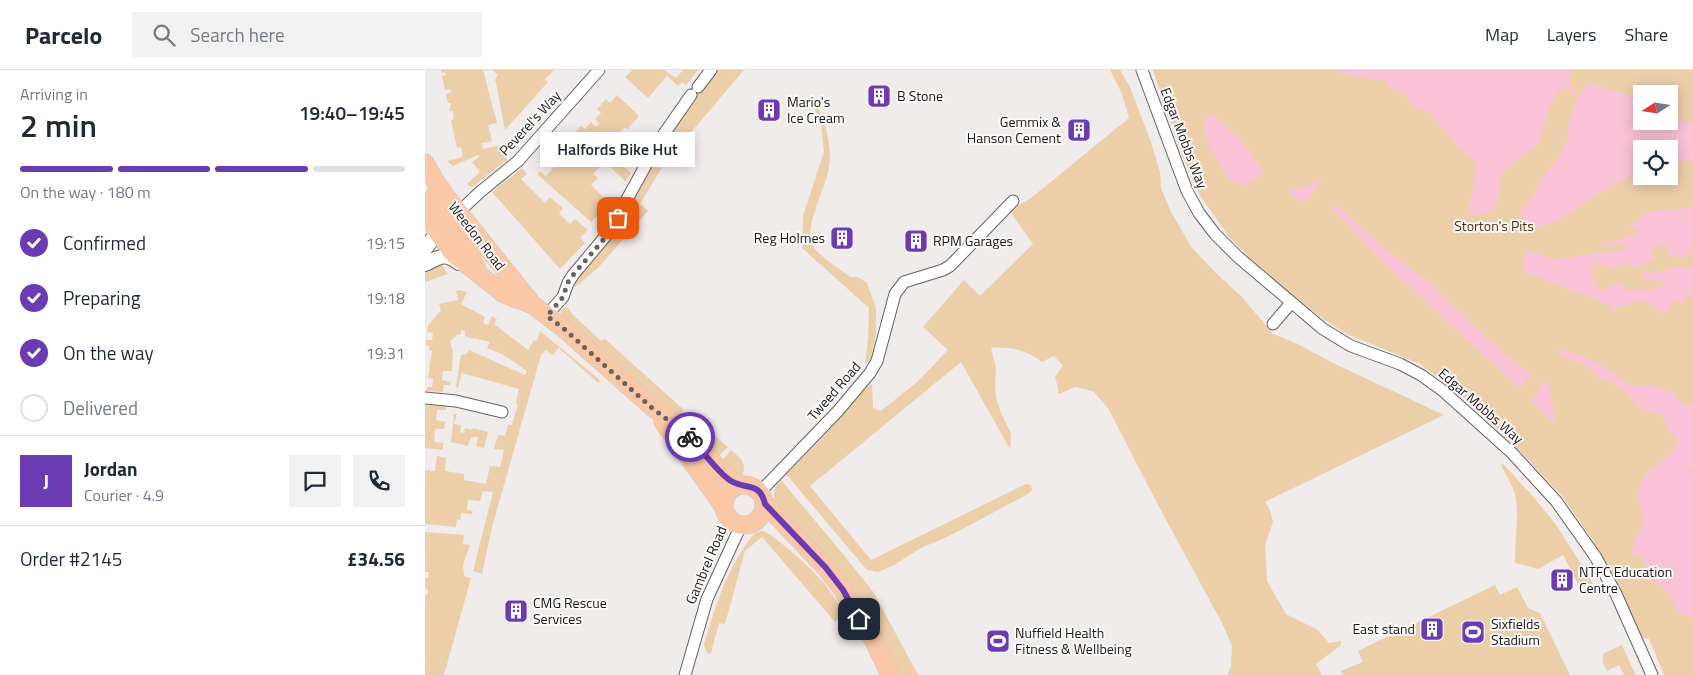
<!DOCTYPE html>
<meta charset="utf-8">
<style>
:root{--surface:#fff;--page:#f2f2f3;--text:#1f2937;--muted:#747a83;--line:#e0e1e3;--accent:#6a3bb3}
body{margin:0;font-family:"Titillium Web",sans-serif;background:var(--page);color:var(--text);height:100vh;display:flex;flex-direction:column;font-size:19px;white-space:nowrap}
*{box-sizing:border-box;margin:0}
p{font-size:16px;color:var(--muted)}
.icon{flex:none;width:28px;height:28px;fill:none;stroke:currentColor;stroke-width:2;stroke-linecap:round;stroke-linejoin:round}
.map{position:relative;flex:1;overflow:hidden}
.details{display:flex;flex-direction:column;background:var(--surface);width:425px}
.details>*{flex:none}
.needle{width:32px;rotate:258deg}
.tools{position:absolute;left:1208px;top:15px;display:grid;gap:10px}
.tools a{display:grid;place-items:center;width:45px;height:45px;border-radius:0px;background:var(--surface);box-shadow:0 2px 12px #0003;font-size:25px}
.pin{position:absolute;display:grid;place-items:center;width:42px;height:42px;color:#fff;margin:-21px;border-radius:10px;box-shadow:0 2px 8px #0006}
.courier{position:absolute;display:grid;place-items:center;width:50px;height:50px;margin:-25px;border:4px solid #6a3bb3;border-radius:50%;background:#fff;color:#222;box-shadow:0 1px 6px #0007}
.bubble{position:absolute;height:35px;border-radius:0px;background:var(--surface);box-shadow:0 2px 12px #0003;font-size:16px;font-weight:600;line-height:35px;text-align:center}
.overview em{font-style:normal;font-weight:600}
.overview div{display:flex;flex-direction:column-reverse}
.overview{display:flex;align-items:center;justify-content:space-between;height:85px;padding:0 20px}
h1{font-size:32px;font-weight:600;line-height:38px}
.bar{display:grid;grid-template-columns:repeat(4,1fr);gap:8px 5px;align-content:center;height:60px;padding:0 20px}
.bar i{height:6px;border-radius:4px;background:var(--line)}
.bar .active{background:var(--accent)}
.bar p{grid-column:span 4}
.line{display:flex;align-items:center;gap:12px;padding:0 20px;border-top:1px solid var(--line)}
.line div{flex:1}
.round{display:grid;place-items:center;flex:none;width:52px;height:52px;border-radius:0px;background:var(--page)}
ol{padding:0 20px;list-style:none}
li{display:flex;align-items:center;gap:15px;height:55px}
li p{margin-inline-start:auto}
li .icon{padding:5px;border-radius:50%;background:var(--accent);color:#fff;stroke-width:4}
li:last-child{color:var(--muted)}
li i{width:28px;height:28px;border:2px solid var(--line);border-radius:50%}
header{display:flex;align-items:center;gap:30px;box-sizing:border-box;height:70px;padding:0 25px;background:var(--surface);border-bottom:1px solid var(--line)}
header strong{font-size:24px}
nav{display:flex;gap:28px;margin-inline-start:auto;font-size:18px}
.search{width:350px;height:45px;background:var(--page);display:flex;align-items:center;gap:12px;box-sizing:border-box;padding:0 18px;border-radius:0px;color:var(--muted);font-size:19px}
main{display:flex;flex:1;min-height:0}
.map>svg:first-child{display:block}
</style>
<header>
<strong>Parcelo</strong>
<div class="search"><svg class="icon" aria-label="search" viewBox="0 0 24 24"><circle cx="10" cy="10" r="6"/><path d="M15 15l6 6"/></svg>Search here</div>
<nav><a>Map</a><a>Layers</a><a>Share</a></nav>
</header>
<main>
<section class="details">
<div class="overview"><div><h1>2 min</h1><p>Arriving in</p></div><em>19:40–19:45</em></div>
<div class="bar"><i class="active"></i><i class="active"></i><i class="active"></i><i></i><p>On the way · 180 m</p></div>
<ol>
<li><svg class="icon" aria-label="check" viewBox="0 0 24 24"><path d="M5 12l5 5 9-10"/></svg>Confirmed<p>19:15</p></li>
<li><svg class="icon" aria-label="check" viewBox="0 0 24 24"><path d="M5 12l5 5 9-10"/></svg>Preparing<p>19:18</p></li>
<li><svg class="icon" aria-label="check" viewBox="0 0 24 24"><path d="M5 12l5 5 9-10"/></svg>On the way<p>19:31</p></li>
<li><i></i>Delivered</li>
</ol>
<div class="line" style="height:90px"><b class="round" style="background:var(--accent);color:#fff">J</b><div><b>Jordan</b><p>Courier · 4.9</p></div><a class="round"><svg class="icon" aria-label="chat" viewBox="0 0 24 24"><path d="M4 5h16v11H9l-5 4z"/></svg></a><a class="round"><svg class="icon" aria-label="phone" viewBox="0 0 24 24"><path d="M5 4h4l2 5-3 2q2 4 5 5l2-3 5 2v4C11 20 4 13 5 4z"/></svg></a></div>
<div class="line" style="height:65px"><div>Order #2145</div><b>£34.56</b></div>
</section>
<div class="map">
<svg width="1268" height="605" viewBox="0 0 1268 605">
<rect width="100%" height="100%" fill="#f0eceb"/>
<!-- green -->
<path fill="#eccea9" fill-rule="evenodd" d="M 16,0 L 58,0 L 72,53 L 63,55 L 67,71 L 57,73 L 58,79 L 76,75 L 80,80 L 77,83 L 82,90 L 47,117 L 42,114 L 55,102 L 47,92 L 54,87 L 53,85 L 28,96 L 22,91 L 38,87 L 36,77 L 32,78 L 26,50 L 29,49 L 28,41 L 24,41 L 26,33 L 23,33 L 21,24 L 26,23 L 25,19 L 20,20 L 17,6 L 21,5 L 20,2 L 17,3 Z
M 68,0 L 129,0 L 120,9 L 123,12 L 80,60 L 71,13 L 70,10 L 73,5 Z
M 207,0 L 239,0 L 251,8 L 258,0 L 273,0 L 261,15 L 257,12 L 253,16 L 242,6 L 223,28 L 200,7 Z
M 293,0 L 319,0 L 267,61 L 257,71 L 233,104 L 215,134 L 223,141 L 173,198 L 150,217 L 146,214 L 261,37 Z
M 685,0 L 695,0 L 704,15 L 726,72 L 735,102 L 736,118 L 746,142 L 767,178 L 794,206 L 817,227 L 848,264 L 871,273 L 908,293 L 1019,345 L 840,432 L 845,440 L 848,452 L 840,475 L 842,511 L 861,544 L 893,560 L 904,573 L 916,571 L 916,575 L 891,594 L 897,605 L 803,605 L 806,595 L 807,576 L 797,553 L 732,433 L 683,338 L 668,321 L 650,317 L 634,324 L 630,306 L 638,296 L 629,286 L 617,292 C 602,280 585,276 566,278 L 571,298 L 570,313 L 571,327 L 576,343 L 586,363 L 585,379 L 536,292 L 385,416 L 446,490 L 601,414 L 606,415 L 607,420 L 603,424 L 526,465 L 496,478 L 469,495 L 453,502 L 442,500 L 361,404 L 395,370 L 441,318 L 447,314 L 448,338 L 456,341 L 492,312 L 523,280 L 498,257 L 539,210 L 555,226 L 608,174 L 586,143 L 594,135 L 606,128 L 704,48 L 697,24 Z
M 728,0 L 1268,0 L 1268,605 L 1239,605 L 1224,569 L 1216,567 L 1196,523 L 1167,469 L 1137,426 L 1097,383 L 1042,330 L 995,294 L 922,264 L 894,246 L 830,193 L 804,167 L 774,124 L 755,80 ZM 1216,24 L 1244,24 L 1244,51 L 1216,51 ZM 1216,79 L 1244,79 L 1244,106 L 1216,106 Z
M 192,25 L 214,46 L 203,59 L 199,58 L 192,65 L 194,66 L 188,73 L 190,75 L 183,82 L 206,103 L 201,112 L 180,92 L 168,104 L 173,108 L 166,115 L 181,130 L 173,145 L 166,152 L 112,104 L 115,101 L 121,106 L 133,92 L 138,97 L 144,90 L 138,84 L 154,66 L 150,62 L 156,56 L 160,59 L 166,52 L 171,57 L 175,54 L 170,49 L 176,43 L 172,39 L 181,29 L 185,33 Z
M 385,28 L 390,30 C 399,51 408,74 404,97 C 402,116 376,160 389,178 C 396,187 416,200 425,207 L 433,207 L 442,213 L 451,238 L 451,263 L 446,289 L 440,294 L 443,269 L 444,238 L 377,178 L 378,146 L 399,82 L 396,54 Z
M 97,98 L 102,104 L 96,109 L 120,133 L 125,127 L 138,138 L 134,143 L 145,154 L 150,149 L 163,160 L 155,168 L 160,173 L 135,199 L 67,122 Z
M 15,192 L 23,204 L 0,212 L 0,198 Z
M 34,220 L 42,222 L 36,234 L 60,247 L 58,253 L 63,255 L 67,246 L 72,249 L 69,254 L 103,280 L 109,270 L 112,271 L 115,261 L 175,310 L 173,313 L 134,278 L 127,285 L 121,280 L 116,285 L 67,457 L 57,504 L 48,501 L 68,422 L 58,421 L 55,431 L 43,430 L 42,440 L 48,441 L 47,444 L 36,443 L 35,450 L 32,449 L 31,457 L 0,454 L 0,400 L 10,401 L 12,386 L 21,388 L 20,401 L 39,404 L 39,410 L 61,414 L 65,396 L 75,397 L 79,380 L 69,379 L 73,365 L 80,366 L 83,355 L 87,355 L 93,334 L 91,333 L 94,319 L 37,303 L 33,318 L 31,317 L 36,285 L 42,284 L 44,280 L 100,305 L 102,301 L 77,284 L 62,278 L 65,272 L 49,268 L 48,269 L 40,266 L 40,261 L 36,260 L 36,264 L 32,265 L 25,271 L 28,283 L 27,301 L 18,301 L 17,310 L 26,312 L 25,315 L 19,315 L 18,322 L 1,321 L 2,317 L 7,317 L 8,309 L 3,308 L 7,281 L 4,280 L 4,276 L 1,275 L 1,270 L 7,270 L 8,263 L 2,262 L 3,256 L 16,240 L 14,234 L 33,230 L 31,221 Z
M 143,237 L 147,244 L 176,271 L 180,269 L 259,340 L 252,347 L 136,250 L 135,245 L 137,239 Z
M 0,335 L 22,337 L 21,340 L 12,340 L 11,350 L 20,352 L 19,359 L 10,359 L 9,372 L 18,373 L 18,380 L 0,378 Z
M 29,344 L 32,344 L 29,354 L 36,355 L 35,362 L 39,363 L 40,358 L 47,360 L 48,358 L 63,362 L 59,378 L 51,376 L 53,367 L 46,367 L 43,376 L 26,372 Z
M 265,345 L 303,377 L 291,389 L 277,371 L 270,352 L 264,347 Z
M 306,380 C 317,390 322,392 317,407 L 310,408 L 295,393 Z
M 1078,394 L 1106,424 L 1132,456 L 1172,520 L 1170,524 L 1163,516 L 1155,518 L 1138,485 L 1113,499 L 1090,493 C 1089,470 1095,447 1090,424 C 1087,414 1080,404 1076,395 Z
M 356,410 L 418,484 L 449,523 L 493,605 L 467,605 L 349,433 C 348,425 349,416 356,410 Z
M 337,461 C 349,463 389,502 398,512 C 410,526 418,543 427,558 L 427,562 L 423,563 L 415,548 L 410,552 L 337,467 L 320,481 L 300,554 L 294,553 L 286,583 L 285,584 L 282,583 L 279,575 C 290,536 302,498 328,465 L 332,462 Z
M 0,462 L 39,465 L 38,474 L 45,475 L 38,495 L 39,506 L 46,508 L 19,605 L 0,605 L 0,526 L 4,522 L 0,517 L 0,508 L 3,508 L 4,502 L 0,502 Z
M 1070,515 L 1075,525 L 1092,517 L 1103,538 L 1115,543 L 1145,605 L 917,605 L 916,601 L 938,592 L 933,581 Z
M 1197,575 L 1210,604 L 1211,605 L 1199,605 L 1194,595 L 1182,601 C 1178,594 1176,590 1179,583 Z"/>
<!-- water -->
<path fill="#f9c2d6" d="M 915,0 L 1146,0 L 1144,8 L 1144,17 L 1134,20 L 1123,40 L 1114,74 L 1089,92 L 1075,105 C 1073,129 1076,145 1047,145 L 1043,140 L 1047,126 L 1051,92 L 1033,77 L 1004,42 L 989,38 L 980,24 L 968,19 L 958,9 L 946,9 L 916,3 Z
M 1164,13 L 1192,22 L 1216,27 L 1216,51 L 1244,51 L 1244,42 L 1251,49 L 1264,51 L 1268,57 L 1268,93 L 1263,90 L 1244,93 L 1244,79 L 1216,79 L 1216,98 L 1205,107 L 1189,114 L 1133,150 L 1116,157 L 1101,155 L 1095,142 L 1109,123 L 1119,106 L 1129,94 L 1141,73 L 1146,46 L 1153,27 Z
M 785,43 L 816,71 L 839,101 L 836,106 L 832,107 L 820,116 L 802,109 C 797,92 780,76 779,58 C 779,53 783,47 785,43 Z
M 894,109 L 896,110 C 885,127 881,141 863,121 L 884,116 Z
M 912,134 L 957,177 L 1004,212 L 1067,273 L 1103,302 L 1104,306 L 1094,318 L 952,186 L 908,140 Z
M 1268,137 L 1268,177 L 1262,182 L 1263,187 L 1242,186 L 1244,179 L 1238,174 L 1229,178 L 1225,182 L 1230,188 L 1223,191 L 1216,197 L 1209,197 L 1202,192 C 1188,201 1186,198 1172,193 L 1167,197 L 1168,208 L 1175,220 C 1184,219 1190,212 1199,212 L 1198,215 L 1199,220 L 1224,220 L 1239,216 L 1237,211 L 1223,210 L 1217,208 L 1216,203 L 1240,201 L 1248,197 L 1268,197 L 1268,225 L 1261,227 L 1257,234 L 1249,230 L 1244,239 L 1238,243 L 1223,232 L 1211,230 L 1205,233 L 1204,237 L 1195,235 L 1189,241 L 1185,234 L 1175,234 L 1173,229 L 1131,215 L 1100,202 L 1098,192 L 1102,180 L 1129,189 L 1205,179 L 1200,174 L 1178,176 L 1177,172 L 1198,170 L 1201,166 L 1213,163 L 1212,158 L 1204,158 L 1207,154 L 1225,141 L 1254,139 Z
M 1133,279 L 1143,281 L 1173,293 L 1204,315 L 1231,316 L 1236,320 L 1251,323 C 1254,333 1258,337 1268,334 L 1268,397 L 1264,397 L 1265,401 L 1268,404 L 1268,547 C 1246,545 1253,540 1245,525 C 1240,519 1229,511 1225,506 C 1220,498 1220,491 1215,484 L 1207,486 L 1207,479 L 1211,465 L 1217,459 L 1219,451 L 1212,423 C 1216,417 1217,409 1220,405 C 1231,392 1248,387 1253,371 L 1248,363 L 1243,362 C 1242,353 1239,347 1231,342 L 1223,344 C 1214,338 1207,330 1200,322 C 1196,317 1189,315 1185,310 L 1176,309 L 1164,297 L 1137,286 Z
M 1122,308 L 1127,329 L 1130,355 L 1105,331 Z"/>
<g fill="none" stroke-linecap="round" stroke-linejoin="round">
<!-- stream -->
<path stroke="#f9c2d6" stroke-width="3" d="M 1144,17 L 1153,27"/>
<!-- minor casing -->
<g stroke="#656160" stroke-width="13">
<path id="minor" d="M 717,0 L 762,121 L 774,143 L 790,164 L 813,187 L 898,259 L 926,276 L 975,294 L 996,305 L 1017,320 L 1087,383 L 1131,431 L 1170,486 L 1191,524 L 1227,605
M 273,17 L 286,0
M 36,144 L 39,137 L 55,122 L 93,91 L 174,0
M 121,246 L 138,227 L 143,213 L 148,205 L 184,162 L 234,71 L 266,25
M 848,254 L 866,233
M 0,328 L 31,331 L 77,342
M 335,422 L 413,341 L 445,303 L 452,291 L 470,224 L 479,212 L 518,200 L 525,196 L 588,131
M 260,605 L 282,529 L 312,464 L 315,456"/>
</g>
<!-- tertiary casing -->
<g stroke="#656160" stroke-width="16">
<path id="tertiary" d="M 0,179 L 9,167 L 11,160
M 0,194 C 15,187 19,182 34,193"/>
</g>
<!-- primary casing -->
<g stroke="#c8c8c8" stroke-width="19">
<path id="primary" d="M 0,93 L 11,112 L 23,129 L 108,235 L 138,258 L 227,337 L 263,364 L 303,409 L 316,415
M 10,125 C 20,146 31,157 26,181
M 0,132 L 11,160 L 30,185 L 79,224 L 105,234
M 33,160 L 53,202
M 238,352 L 299,437
M299 435a20 20 0 1 1 40 0a20 20 0 1 1-40 0Z
M 340,434 L 401,498 L 418,520 L 433,549 L 445,563 L 465,605"/>
</g>
<!-- minor -->
<use href="#minor" stroke="#fff" stroke-width="11"/>
<!-- tertiary -->
<use href="#tertiary" stroke="#fff" stroke-width="14"/>
<!-- primary -->
<use href="#primary" stroke="#fac8a7" stroke-width="18"/>
</g>
<g fill="none" stroke-linecap="round" stroke-linejoin="round">
<!-- done -->
<path stroke="#656262" stroke-width="5" stroke-dasharray="0 9" d="M 193,148 L 179,169 L 148,205 L 143,212 L 138,227 L 122,246 L 138,258 L 227,338 L 265,367"/>
<!-- route -->
<path stroke="#6a3bb3" stroke-width="6" d="M 265,367 C 276,379 293,403 306,411 C 320,420 335,411 340,434 L 401,498 L 418,520 L 434,549"/>
</g>
<!-- icons -->
<defs>
<g id="building-square" transform="scale(1.25)"><rect x="-9" y="-9" width="18" height="18" rx="4" fill="#6a3bb3" stroke="#fdf9f8"/><path d="M-4-6H4V6H1V3H-1V6H-4ZM-2.5-4.3h1.7v1.8h-1.7ZM.8-4.3h1.7v1.8H.8ZM-2.5-1h1.7V.8h-1.7ZM.8-1h1.7V.8H.8Z" fill="#fff"/></g>
<g id="stadium-square" transform="scale(1.25)"><rect x="-9" y="-9" width="18" height="18" rx="4" fill="#6a3bb3" stroke="#fdf9f8"/><path d="M0-5a6.5 5 0 1 0 0 10a6.5 5 0 1 0 0-10ZM-3.5-1.8h7v3.6h-7Z" fill="#fff"/></g>
</defs>
<g fill-rule="evenodd">
<use href="#building-square" x="454" y="26"/>
<use href="#building-square" x="344" y="40"/>
<use href="#building-square" x="654" y="60"/>
<use href="#building-square" x="417" y="168"/>
<use href="#building-square" x="491" y="171"/>
<use href="#building-square" x="1137" y="510"/>
<use href="#building-square" x="91" y="541"/>
<use href="#building-square" x="1007" y="559"/>
<use href="#stadium-square" x="1048" y="562"/>
<use href="#stadium-square" x="573" y="571"/>
</g>
<g text-anchor="middle" stroke-width="4" stroke-linejoin="round" paint-order="stroke">
<!-- poi labels -->
<g font-size="14" fill="#1a1818" stroke="#fdf9f8" text-anchor="start">
<text x="472" y="31">B Stone</text>
<text x="362" y="37">Mario's<tspan x="362" dy="16">Ice Cream</tspan></text>
<text x="636" y="57" text-anchor="end">Gemmix &amp;<tspan x="636" dy="16">Hanson Cement</tspan></text>
<text x="400" y="173" text-anchor="end">Reg Holmes</text>
<text x="508" y="176">RPM Garages</text>
<text x="1154" y="507">NTFC Education<tspan x="1154" dy="16">Centre</tspan></text>
<text x="108" y="538">CMG Rescue<tspan x="108" dy="16">Services</tspan></text>
<text x="1066" y="559">Sixfields<tspan x="1066" dy="16">Stadium</tspan></text>
<text x="990" y="564" text-anchor="end">East stand</text>
<text x="590" y="568">Nuffield Health<tspan x="590" dy="16">Fitness &amp; Wellbeing</tspan></text>
</g>
<!-- street labels -->
<g font-size="14" fill="#1a1818" stroke="#fdf9f8">
<text transform="translate(105 53) rotate(-47)" y="5">Peverel's Way</text>
<text transform="translate(759 68) rotate(69)" y="5">Edgar Mobbs Way</text>
<text transform="translate(52 166) rotate(52)" y="5">Weedon Road</text>
<text transform="translate(409 321) rotate(-49)" y="5">Tweed Road</text>
<text transform="translate(1056 336) rotate(41)" y="5">Edgar Mobbs Way</text>
<text transform="translate(281 495) rotate(-67)" y="5">Gambrel Road</text>
</g>
<!-- park labels -->
<g font-size="14" fill="#4e3206" stroke="#fdf9f8">
<text x="1069" y="161">Storton's Pits</text>
</g>
</g>
</svg>
<div class="tools">
<a><svg class="needle" viewBox="-14 -14 28 28"><path d="M0-13l5 13h-10z" fill="#e53935"/><path d="M0 13l5-13h-10z" fill="#747a83"/></svg></a>
<a><svg class="icon" aria-label="locate" viewBox="0 0 24 24"><circle cx="12" cy="12" r="6"/><path d="M12 2v4M12 18v4M2 12h4M18 12h4"/></svg></a>
</div>
<div class="pin" style="left:193px;top:148px;background:#ea580c"><svg class="icon" aria-label="bag" viewBox="0 0 24 24"><path d="M5 8h14l-1 12H6zM9 8a3 3 0 0 1 6 0"/></svg></div>
<div class="pin" style="left:434px;top:549px;background:#1f2937"><svg class="icon" aria-label="home" viewBox="0 0 24 24"><path d="M3 11l9-7 9 7M6 9v11h12V9"/></svg></div>
<div class="courier" style="left:265px;top:367px"><svg class="icon" aria-label="bike" viewBox="0 0 24 24"><circle cx="6" cy="16" r="4"/><circle cx="18" cy="16" r="4"/><path d="M6 16l4-8h5l3 8M10 8l3 8H6M13 5h3"/></svg></div>
<div class="bubble" style="left:115px;top:62px;width:155px">Halfords Bike Hut</div>
</div>
</main>
